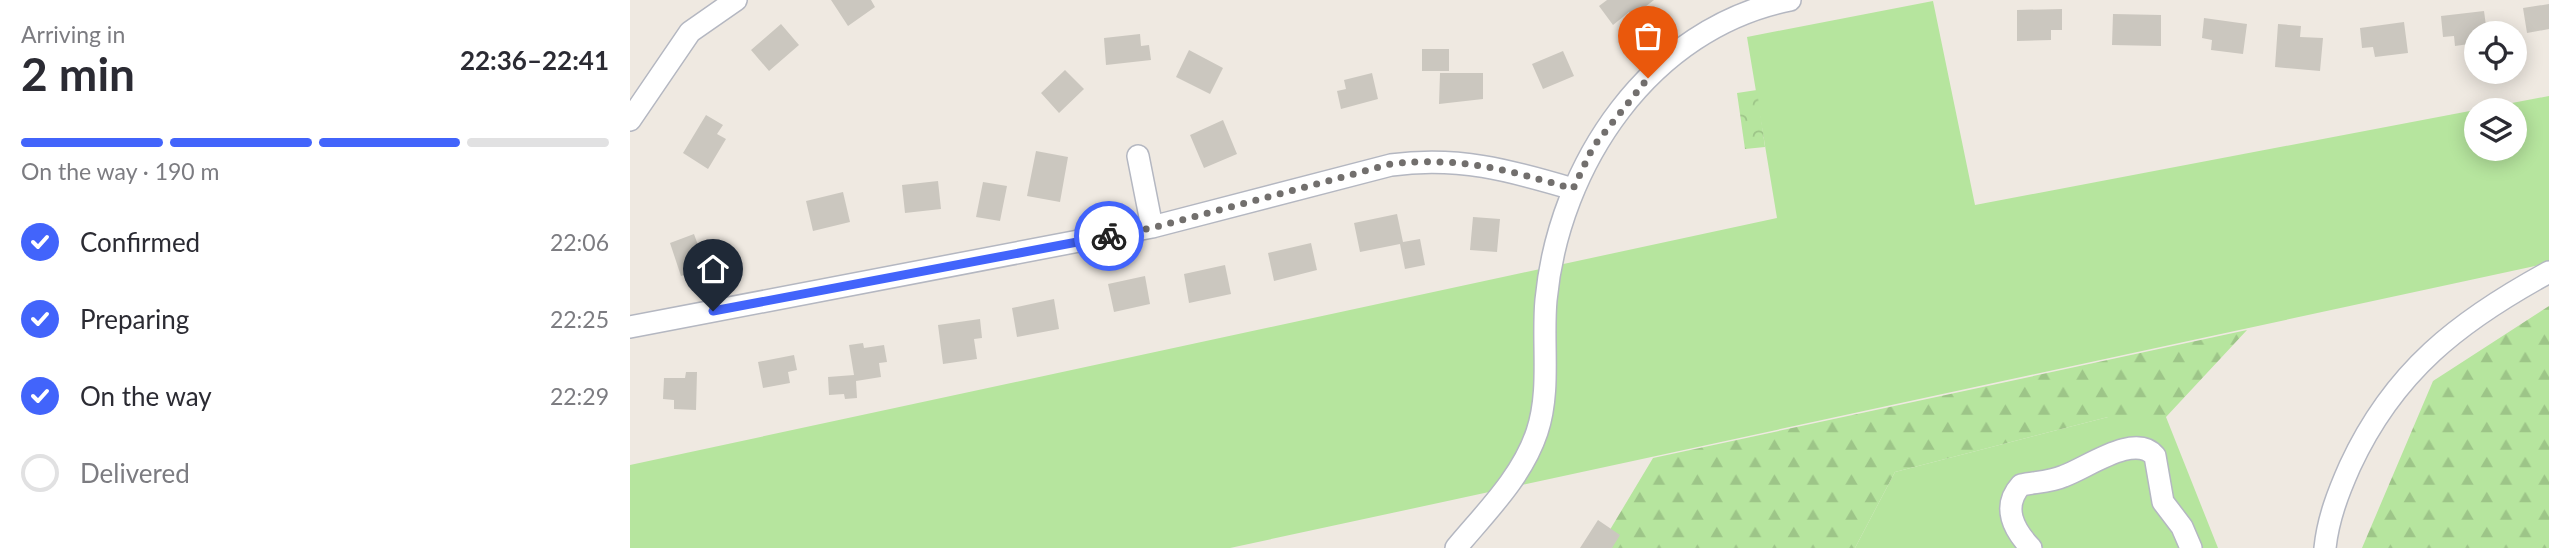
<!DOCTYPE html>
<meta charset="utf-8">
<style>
:root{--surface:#fff;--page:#f7f7f7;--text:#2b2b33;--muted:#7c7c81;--line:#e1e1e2;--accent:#4264fb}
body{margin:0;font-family:Lato,sans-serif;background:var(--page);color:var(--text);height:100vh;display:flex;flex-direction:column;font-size:26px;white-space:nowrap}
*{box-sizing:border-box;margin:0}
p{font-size:23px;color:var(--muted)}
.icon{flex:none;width:38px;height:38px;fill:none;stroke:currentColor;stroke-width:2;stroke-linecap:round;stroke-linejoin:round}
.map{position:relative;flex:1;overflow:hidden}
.drawer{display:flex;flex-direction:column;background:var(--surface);width:630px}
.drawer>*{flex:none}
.fabs{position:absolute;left:1834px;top:21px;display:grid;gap:14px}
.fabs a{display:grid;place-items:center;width:63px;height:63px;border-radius:50%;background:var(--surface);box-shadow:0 4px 18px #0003;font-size:35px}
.pin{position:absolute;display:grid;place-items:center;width:60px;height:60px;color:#fff;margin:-72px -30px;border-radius:50% 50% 50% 0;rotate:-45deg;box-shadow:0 0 7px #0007}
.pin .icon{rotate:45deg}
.courier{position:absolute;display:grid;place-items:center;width:70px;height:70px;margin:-35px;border:5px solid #4264fb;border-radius:50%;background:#fff;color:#222;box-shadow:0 2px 9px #0007}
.head em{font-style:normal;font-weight:700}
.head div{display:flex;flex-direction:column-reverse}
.head{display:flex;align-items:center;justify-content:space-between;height:119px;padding:0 21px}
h1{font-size:46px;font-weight:700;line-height:52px}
.bar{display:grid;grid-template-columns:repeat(4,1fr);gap:10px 7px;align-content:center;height:84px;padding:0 21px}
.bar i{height:9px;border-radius:5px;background:var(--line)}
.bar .on{background:var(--accent)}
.bar p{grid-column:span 4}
ol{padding:0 21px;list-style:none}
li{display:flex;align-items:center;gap:21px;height:77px}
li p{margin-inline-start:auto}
li .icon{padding:7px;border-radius:50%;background:var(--accent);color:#fff;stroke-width:4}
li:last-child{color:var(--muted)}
li i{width:38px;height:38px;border:4px solid var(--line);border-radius:50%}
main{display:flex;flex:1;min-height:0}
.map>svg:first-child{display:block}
</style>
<main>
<section class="drawer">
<div class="head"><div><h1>2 min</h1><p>Arriving in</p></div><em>22:36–22:41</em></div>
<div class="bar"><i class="on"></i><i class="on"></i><i class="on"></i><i></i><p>On the way · 190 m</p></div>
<ol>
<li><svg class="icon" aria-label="check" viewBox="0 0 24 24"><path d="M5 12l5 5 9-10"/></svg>Confirmed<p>22:06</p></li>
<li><svg class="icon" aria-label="check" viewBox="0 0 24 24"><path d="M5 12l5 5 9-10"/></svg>Preparing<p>22:25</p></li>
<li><svg class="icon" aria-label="check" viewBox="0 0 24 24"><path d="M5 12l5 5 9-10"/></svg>On the way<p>22:29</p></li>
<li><i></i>Delivered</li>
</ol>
</section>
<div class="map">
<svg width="1919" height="548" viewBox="0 0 1919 548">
<defs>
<pattern id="forest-firs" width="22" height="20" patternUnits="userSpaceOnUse" patternTransform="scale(1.75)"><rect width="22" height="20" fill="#b6e59e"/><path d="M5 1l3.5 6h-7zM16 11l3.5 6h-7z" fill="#9dc588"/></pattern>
<pattern id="park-crowns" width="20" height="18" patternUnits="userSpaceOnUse" patternTransform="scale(1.75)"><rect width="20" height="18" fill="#b6e59e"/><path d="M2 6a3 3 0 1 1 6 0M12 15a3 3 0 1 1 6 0" fill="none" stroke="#9dc588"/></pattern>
</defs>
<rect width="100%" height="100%" fill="#efe9e1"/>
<!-- grass -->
<path fill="#b6e59e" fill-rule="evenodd" d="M 1303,1 L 1345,205 L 1919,96 L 1919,263 L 600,548 L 0,548 L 0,465 L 1147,218 L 1117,37 ZM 1846,110 L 1885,110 L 1885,149 L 1846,149 Z
M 1478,417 L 1536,417 L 1588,548 L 1225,548 L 1265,472 Z"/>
<!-- forest -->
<path fill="url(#forest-firs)" d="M 1919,306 L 1919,548 L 1732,548 L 1803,381 Z
M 1617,330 L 1536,417 L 1478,417 L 1265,472 L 1225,548 L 969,548 L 1023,458 Z"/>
<!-- park -->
<path fill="url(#park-crowns)" d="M 1127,90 L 1135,147 L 1115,149 L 1107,93 Z"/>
<!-- building -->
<path fill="#cbc7bf" d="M 201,0 L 241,0 L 245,7 L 218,26 Z
M 977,0 L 1024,0 L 1002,17 L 999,12 L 983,25 L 969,6 Z
M 1919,4 L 1919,29 L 1897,33 L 1893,8 Z
M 1432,9 L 1432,30 L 1421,30 L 1421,40 L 1387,41 L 1387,10 Z
M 1854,11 L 1857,33 L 1846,33 L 1846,43 L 1825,46 L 1824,36 L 1813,37 L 1811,16 Z
M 1483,14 L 1531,15 L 1531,46 L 1482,45 Z
M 1574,18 L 1617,24 L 1613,54 L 1581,50 L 1582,40 L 1572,38 Z
M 1774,22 L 1778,53 L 1745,57 L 1743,47 L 1732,48 L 1730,28 Z
M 151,24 L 169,45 L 139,71 L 121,50 Z
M 1648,24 L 1671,26 L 1670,37 L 1693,38 L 1690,71 L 1645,67 Z
M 510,34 L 511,46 L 519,45 L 521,60 L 476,65 L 474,38 Z
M 792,49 L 819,49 L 819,71 L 792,71 Z
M 559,50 L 593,68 L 580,94 L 546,77 Z
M 933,51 L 944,76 L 913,89 L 902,64 Z
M 435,70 L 454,89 L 429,113 L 411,93 Z
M 742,73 L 748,99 L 711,109 L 707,91 L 716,89 L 714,80 Z
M 810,73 L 853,73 L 853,99 L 809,104 Z
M 76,115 L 93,125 L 87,134 L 96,139 L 78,169 L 53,153 Z
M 593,120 L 607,154 L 574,168 L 560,135 Z
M 406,151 L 438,157 L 430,202 L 397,196 Z
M 308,181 L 311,209 L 275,213 L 272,185 Z
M 353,182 L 377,186 L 370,221 L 346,217 Z
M 213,192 L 220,222 L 183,231 L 176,201 Z
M 767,214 L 773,242 L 790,239 L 795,265 L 775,269 L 770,244 L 730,252 L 724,223 Z
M 843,217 L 870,219 L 867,252 L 840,250 Z
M 64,234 L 76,267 L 51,276 L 40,243 Z
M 681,243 L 687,270 L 644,281 L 638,253 Z
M 595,265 L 601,294 L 559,303 L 554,274 Z
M 515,276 L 520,304 L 484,312 L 478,284 Z
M 424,299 L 429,329 L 387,337 L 382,308 Z
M 350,319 L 352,338 L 344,339 L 347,359 L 313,364 L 308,325 Z
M 233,343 L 234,348 L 254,345 L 257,362 L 249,363 L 251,377 L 226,381 L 227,398 L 215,399 L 214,394 L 199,395 L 198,377 L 224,375 L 219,345 Z
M 164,355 L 167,370 L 158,372 L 160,383 L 133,388 L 128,362 Z
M 56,372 L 67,372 L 66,410 L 44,409 L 44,400 L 33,399 L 34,378 L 55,378 Z
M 968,520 L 990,535 L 982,548 L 950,548 Z"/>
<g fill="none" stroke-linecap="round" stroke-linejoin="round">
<!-- minor casing -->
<g stroke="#b4b7c1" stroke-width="24">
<path id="minor" d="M 0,120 L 60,32 L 106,0
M 508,156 L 522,227
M 0,327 L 522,227 L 761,165 C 828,156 879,170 943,189
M 826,548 C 856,512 892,477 907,432 C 921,390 912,343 916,300 C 929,164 1020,28 1160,0
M 1401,548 C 1384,530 1371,507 1391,485 C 1405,482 1421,482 1434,476 C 1457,468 1505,432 1525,456 L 1533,502 L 1552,527 L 1561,548
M 1695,548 C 1698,519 1708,493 1720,466 C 1764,371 1829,321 1919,272"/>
</g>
<!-- minor -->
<use href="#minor" stroke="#fff" stroke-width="21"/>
</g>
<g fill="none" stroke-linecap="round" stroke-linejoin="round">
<!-- done -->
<path stroke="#726f6d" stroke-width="7" stroke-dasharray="0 12.6" d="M 479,236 L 522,228 L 761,164 C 828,156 879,170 943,189 L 963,147 L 1018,78"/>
<!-- route -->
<path stroke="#4264fb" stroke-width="9" d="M 83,311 L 479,236"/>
</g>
</svg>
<div class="fabs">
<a><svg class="icon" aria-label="locate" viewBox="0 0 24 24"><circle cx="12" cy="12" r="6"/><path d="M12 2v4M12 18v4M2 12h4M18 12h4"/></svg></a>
<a><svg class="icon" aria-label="layers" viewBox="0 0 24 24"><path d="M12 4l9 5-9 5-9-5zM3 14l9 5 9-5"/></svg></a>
</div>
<div class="pin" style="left:1018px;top:78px;background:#ea580c"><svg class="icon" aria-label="bag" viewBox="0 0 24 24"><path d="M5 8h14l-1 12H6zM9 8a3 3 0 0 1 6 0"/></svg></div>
<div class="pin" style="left:83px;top:311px;background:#1f2937"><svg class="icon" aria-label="home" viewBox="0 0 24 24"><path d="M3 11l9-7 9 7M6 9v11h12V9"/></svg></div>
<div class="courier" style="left:479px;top:236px"><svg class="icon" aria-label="bike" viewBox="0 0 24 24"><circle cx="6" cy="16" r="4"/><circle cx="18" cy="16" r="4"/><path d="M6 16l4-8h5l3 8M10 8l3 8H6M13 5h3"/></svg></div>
</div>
</main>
